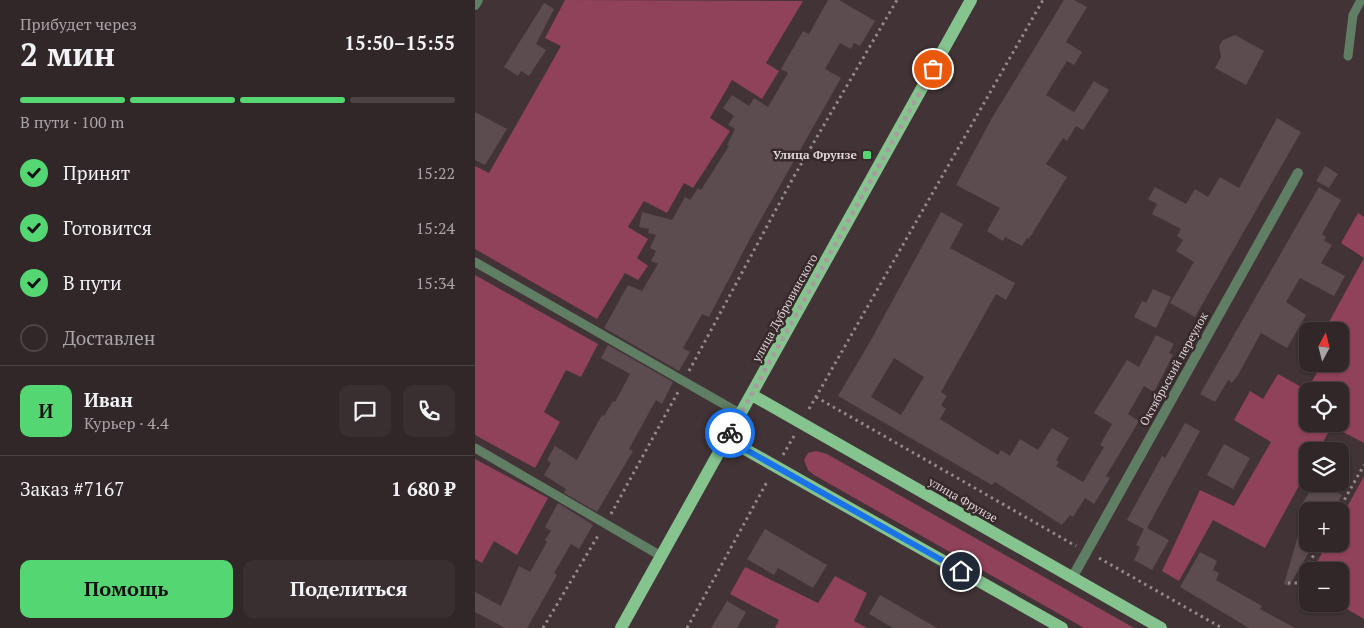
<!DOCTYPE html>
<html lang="ru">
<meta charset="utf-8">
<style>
:root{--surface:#312628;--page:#392e30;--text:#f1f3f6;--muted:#a8a5a8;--line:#4c4345;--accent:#54d672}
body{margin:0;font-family:"PT Serif",serif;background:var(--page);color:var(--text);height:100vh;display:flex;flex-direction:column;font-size:19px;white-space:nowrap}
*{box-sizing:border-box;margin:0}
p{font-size:16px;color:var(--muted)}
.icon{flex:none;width:28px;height:28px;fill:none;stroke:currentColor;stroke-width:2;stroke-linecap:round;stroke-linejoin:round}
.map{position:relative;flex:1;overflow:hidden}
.sheet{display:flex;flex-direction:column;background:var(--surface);width:475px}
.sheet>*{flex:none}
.needle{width:32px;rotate:7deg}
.fabs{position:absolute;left:824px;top:322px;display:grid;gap:10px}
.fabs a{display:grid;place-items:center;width:50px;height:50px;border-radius:10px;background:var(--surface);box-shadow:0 1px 4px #0004,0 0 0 1px var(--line);font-size:25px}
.pin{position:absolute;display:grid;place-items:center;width:42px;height:42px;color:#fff;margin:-21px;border:2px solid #fff;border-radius:50%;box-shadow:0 1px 5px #0007}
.courier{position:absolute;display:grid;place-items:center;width:50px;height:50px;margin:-25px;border:4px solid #1a73e8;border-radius:50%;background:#fff;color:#222;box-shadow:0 1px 6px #0007}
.head em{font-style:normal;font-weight:700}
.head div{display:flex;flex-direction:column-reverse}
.head{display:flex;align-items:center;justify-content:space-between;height:85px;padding:0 20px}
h1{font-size:32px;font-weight:700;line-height:38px}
.bar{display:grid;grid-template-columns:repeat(4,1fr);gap:8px 5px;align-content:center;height:60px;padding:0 20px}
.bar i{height:6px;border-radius:4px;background:var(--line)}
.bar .on{background:var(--accent)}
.bar p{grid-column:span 4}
.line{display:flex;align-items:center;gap:12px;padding:0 20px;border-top:1px solid var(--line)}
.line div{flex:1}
.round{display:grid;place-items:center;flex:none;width:52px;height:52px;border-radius:10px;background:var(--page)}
ol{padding:0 20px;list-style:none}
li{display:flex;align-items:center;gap:15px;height:55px}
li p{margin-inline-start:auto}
li .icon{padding:5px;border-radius:50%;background:var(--accent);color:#111;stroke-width:4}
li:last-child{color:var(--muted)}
li i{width:28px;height:28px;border:2px solid var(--line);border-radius:50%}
.button{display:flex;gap:10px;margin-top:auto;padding:10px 20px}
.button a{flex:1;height:58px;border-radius:10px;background:var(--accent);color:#111;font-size:20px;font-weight:700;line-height:58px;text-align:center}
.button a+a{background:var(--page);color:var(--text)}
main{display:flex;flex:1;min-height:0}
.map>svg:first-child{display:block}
</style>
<main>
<section class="sheet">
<div class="head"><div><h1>2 мин</h1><p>Прибудет через</p></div><em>15:50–15:55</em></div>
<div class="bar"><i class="on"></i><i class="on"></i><i class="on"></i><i></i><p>В пути · 100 m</p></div>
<ol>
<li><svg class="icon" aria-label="check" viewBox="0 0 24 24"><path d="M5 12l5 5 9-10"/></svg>Принят<p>15:22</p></li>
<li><svg class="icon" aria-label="check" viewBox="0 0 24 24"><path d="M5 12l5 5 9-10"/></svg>Готовится<p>15:24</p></li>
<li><svg class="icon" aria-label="check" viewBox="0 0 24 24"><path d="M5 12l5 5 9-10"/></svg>В пути<p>15:34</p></li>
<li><i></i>Доставлен</li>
</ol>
<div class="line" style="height:90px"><b class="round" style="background:var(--accent);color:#111">И</b><div><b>Иван</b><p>Курьер · 4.4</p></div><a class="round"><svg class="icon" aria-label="chat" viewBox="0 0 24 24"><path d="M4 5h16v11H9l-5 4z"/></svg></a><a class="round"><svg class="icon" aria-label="phone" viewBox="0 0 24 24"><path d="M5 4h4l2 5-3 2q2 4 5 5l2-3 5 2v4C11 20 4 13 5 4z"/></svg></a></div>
<div class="line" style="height:65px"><div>Заказ #7167</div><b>1 680 ₽</b></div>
<div class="button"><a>Помощь</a><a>Поделиться</a></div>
</section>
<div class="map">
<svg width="889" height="628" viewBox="0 0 889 628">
<rect width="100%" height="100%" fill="#413336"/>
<!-- green -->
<path fill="#90425b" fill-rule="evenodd" d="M 90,0 L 328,1 L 291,63 L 304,71 L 287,99 L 257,80 L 235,118 L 255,131 L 218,188 L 209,183 L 192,213 L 169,201 L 153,227 L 173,239 L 162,258 L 173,266 L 163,280 L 150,273 L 122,319 L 0,249 L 0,166 L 14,173 L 86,46 L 70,38 Z
M 883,213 L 889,217 L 889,443 L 857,426 L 843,451 L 832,451 L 832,471 L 790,548 L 738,520 L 704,581 L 687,571 L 725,490 L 759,506 L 796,442 L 759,420 L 775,391 L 788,399 L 803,374 L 832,390 L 847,364 L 865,364 L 865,331 L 849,331 L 889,258 L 866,243 ZM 865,391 L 865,424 L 832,424 L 832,391 Z
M 0,275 L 123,344 L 106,377 L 91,370 L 69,412 L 85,422 L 60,468 L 0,435 Z
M 341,451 L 352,454 L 659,628 L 609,628 L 339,475 L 333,470 L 329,460 L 333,453 Z
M 0,459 L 73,498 L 42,555 L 19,541 L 7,563 L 0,559 Z
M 889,476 L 889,619 L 863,604 L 865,604 L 865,571 L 837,571 L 852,544 L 865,544 L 865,520 Z
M 270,567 L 343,603 L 360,576 L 392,593 L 379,621 L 392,628 L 300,628 L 304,620 L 255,594 Z"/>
<!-- building -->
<path fill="#5c4c50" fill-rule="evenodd" d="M 353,0 L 364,0 L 400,21 L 385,46 L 379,43 L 376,49 L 365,43 L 350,69 L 366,78 L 277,235 L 234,317 L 227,314 L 208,348 L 215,352 L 204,371 L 129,328 L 153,285 L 167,291 L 183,264 L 176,261 L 181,251 L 175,248 L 181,235 L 173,233 L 174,229 L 164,227 L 167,212 L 197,220 L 210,197 L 215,200 L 223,188 L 226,190 L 254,146 L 252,145 L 260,129 L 253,125 L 259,116 L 248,108 L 257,95 L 274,106 L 279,98 L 293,107 L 313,73 L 306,69 L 328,31 L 334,34 Z
M 589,0 L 599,0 L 612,7 L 591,42 L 607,52 L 599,65 L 592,61 L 571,95 L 599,112 L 619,81 L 634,90 L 608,130 L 601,126 L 592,141 L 588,138 L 571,164 L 592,177 L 554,239 L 552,238 L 547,246 L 530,237 L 528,241 L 512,231 L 525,208 L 481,185 L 517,118 Z
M 69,3 L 79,9 L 61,44 L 71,50 L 54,76 L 46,71 L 43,76 L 29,67 Z
M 760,35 L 789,51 L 771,85 L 740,68 L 746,57 L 744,46 L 748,40 Z
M 0,112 L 32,129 L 10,165 L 0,160 Z
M 802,118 L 826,132 L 720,317 L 695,303 L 719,262 L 701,251 L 708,240 L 702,236 L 706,229 L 677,214 L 682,204 L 673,199 L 680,187 L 711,204 L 720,189 L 733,197 L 745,177 L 764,188 Z
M 850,166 L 863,174 L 854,188 L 841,181 Z
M 844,187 L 866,200 L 847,234 L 851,237 L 849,241 L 857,245 L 846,263 L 870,276 L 859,296 L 825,278 L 811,302 L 831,315 L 812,348 L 786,333 L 763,375 L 757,383 L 753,380 L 740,402 L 725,394 Z
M 466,212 L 488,224 L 475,248 L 540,283 L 531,300 L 521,294 L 466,392 L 472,396 L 466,405 L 471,409 L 465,419 L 523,455 L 526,450 L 535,456 L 545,439 L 563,450 L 577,428 L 594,438 L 581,460 L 584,462 L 581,466 L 608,482 L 629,447 L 625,445 L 637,424 L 619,413 L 652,360 L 664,367 L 681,335 L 699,344 L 694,353 L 698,355 L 679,392 L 669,386 L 653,414 L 664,421 L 631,476 L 635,478 L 619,504 L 610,498 L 598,517 L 595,515 L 587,525 L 520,482 L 517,485 L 363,396 L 396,340 ZM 419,358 L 449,377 L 426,415 L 396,397 Z
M 678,289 L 696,297 L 681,328 L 659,317 L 667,301 L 671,303 Z
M 133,345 L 198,382 L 187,404 L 181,400 L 154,449 L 158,451 L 122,512 L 89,493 L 91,489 L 69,475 L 76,463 L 72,460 L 80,446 L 102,460 L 127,415 L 129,416 L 138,401 L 140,402 L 155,374 L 126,358 Z
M 710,423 L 725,431 L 672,528 L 694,540 L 677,570 L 659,560 L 665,547 L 661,545 L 669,529 L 652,520 L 687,456 L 690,458 Z
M 749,444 L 775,458 L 758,489 L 732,475 Z
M 839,484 L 846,484 L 867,495 L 858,511 L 823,511 Z
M 83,503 L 118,525 L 104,549 L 96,544 L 79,573 L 82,575 L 52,628 L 30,628 L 0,612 L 0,592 L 26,606 L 44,566 L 55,572 L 72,542 L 70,540 L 76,531 L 70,527 Z
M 290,529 L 352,565 L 338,588 L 303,568 L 299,575 L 272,559 Z
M 823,536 L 832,544 L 838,545 L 814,586 L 809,584 Z
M 725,552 L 742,561 L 738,570 L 744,573 L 741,580 L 787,606 L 785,609 L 820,628 L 774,628 L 705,587 Z
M 405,595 L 462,628 L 418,628 L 394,614 Z
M 252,601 L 271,612 L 262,628 L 236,628 Z"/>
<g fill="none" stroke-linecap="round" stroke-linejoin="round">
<!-- path -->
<path stroke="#94898b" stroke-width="3" stroke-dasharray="2.5 4" stroke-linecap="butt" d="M 214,371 L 318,178 L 422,0
M 341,397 L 601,546
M 334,409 L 568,0
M 308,455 L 319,436
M 863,511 L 889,465
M 136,514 L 203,392
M 624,558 L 747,628
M 813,583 L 823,583 L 845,544
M 68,628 L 124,534
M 212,628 L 293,480"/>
<!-- service -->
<path stroke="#607e64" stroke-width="9" d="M 873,56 L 878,15 L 886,0
M 0,262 L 266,414
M 0,448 L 186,556"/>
<!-- minor -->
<path stroke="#607e64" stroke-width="10" d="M 0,5 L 3,0
M 597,578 L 823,173"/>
<!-- primary -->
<path stroke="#85c48e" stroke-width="12" d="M 277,395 L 686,628
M 252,439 L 587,628
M 146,628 L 496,0"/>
</g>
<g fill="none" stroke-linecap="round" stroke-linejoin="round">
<!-- done -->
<path stroke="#a79c9f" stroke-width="5" stroke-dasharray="0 9" d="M 255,433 L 458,69"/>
<!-- route -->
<path stroke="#1a73e8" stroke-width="6" d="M 255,433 L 252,439 L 486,571"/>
</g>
<!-- markers -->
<rect fill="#54d672" stroke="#37292c" stroke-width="2" x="387" y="150" width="10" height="10" rx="2.5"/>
<g text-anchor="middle" stroke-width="5" stroke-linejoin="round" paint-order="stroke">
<!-- poi labels -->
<g font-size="12" font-weight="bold" fill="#ded5d7" stroke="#37292c" text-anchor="end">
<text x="382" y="159">Улица Фрунзе</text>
</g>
<!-- street labels -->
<g font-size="12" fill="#ded5d7" stroke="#37292c">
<text transform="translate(310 308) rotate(-61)" y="4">улица Дубровинского</text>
<text transform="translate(699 369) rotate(-61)" y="4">Октябрьский переулок</text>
<text transform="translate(488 500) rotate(30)" y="4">улица Фрунзе</text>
</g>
</g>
</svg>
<div class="fabs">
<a><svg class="needle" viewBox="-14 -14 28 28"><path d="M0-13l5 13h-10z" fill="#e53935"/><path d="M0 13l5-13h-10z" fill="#a8a5a8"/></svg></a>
<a><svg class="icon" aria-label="locate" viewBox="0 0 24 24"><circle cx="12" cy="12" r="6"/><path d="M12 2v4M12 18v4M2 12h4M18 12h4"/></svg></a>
<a><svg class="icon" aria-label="layers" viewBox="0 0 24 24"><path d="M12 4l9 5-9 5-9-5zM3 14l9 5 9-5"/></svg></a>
<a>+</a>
<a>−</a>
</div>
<div class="pin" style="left:458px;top:69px;background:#ea580c"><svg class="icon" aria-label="bag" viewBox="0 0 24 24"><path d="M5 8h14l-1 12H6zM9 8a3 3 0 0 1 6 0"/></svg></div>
<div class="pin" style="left:486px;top:571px;background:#1f2937"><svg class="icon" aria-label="home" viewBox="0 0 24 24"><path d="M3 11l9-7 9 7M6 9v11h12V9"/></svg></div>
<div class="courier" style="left:255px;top:433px"><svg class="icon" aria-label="bike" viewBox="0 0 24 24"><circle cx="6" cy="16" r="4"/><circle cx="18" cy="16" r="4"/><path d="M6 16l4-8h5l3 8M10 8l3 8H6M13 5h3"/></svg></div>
</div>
</main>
